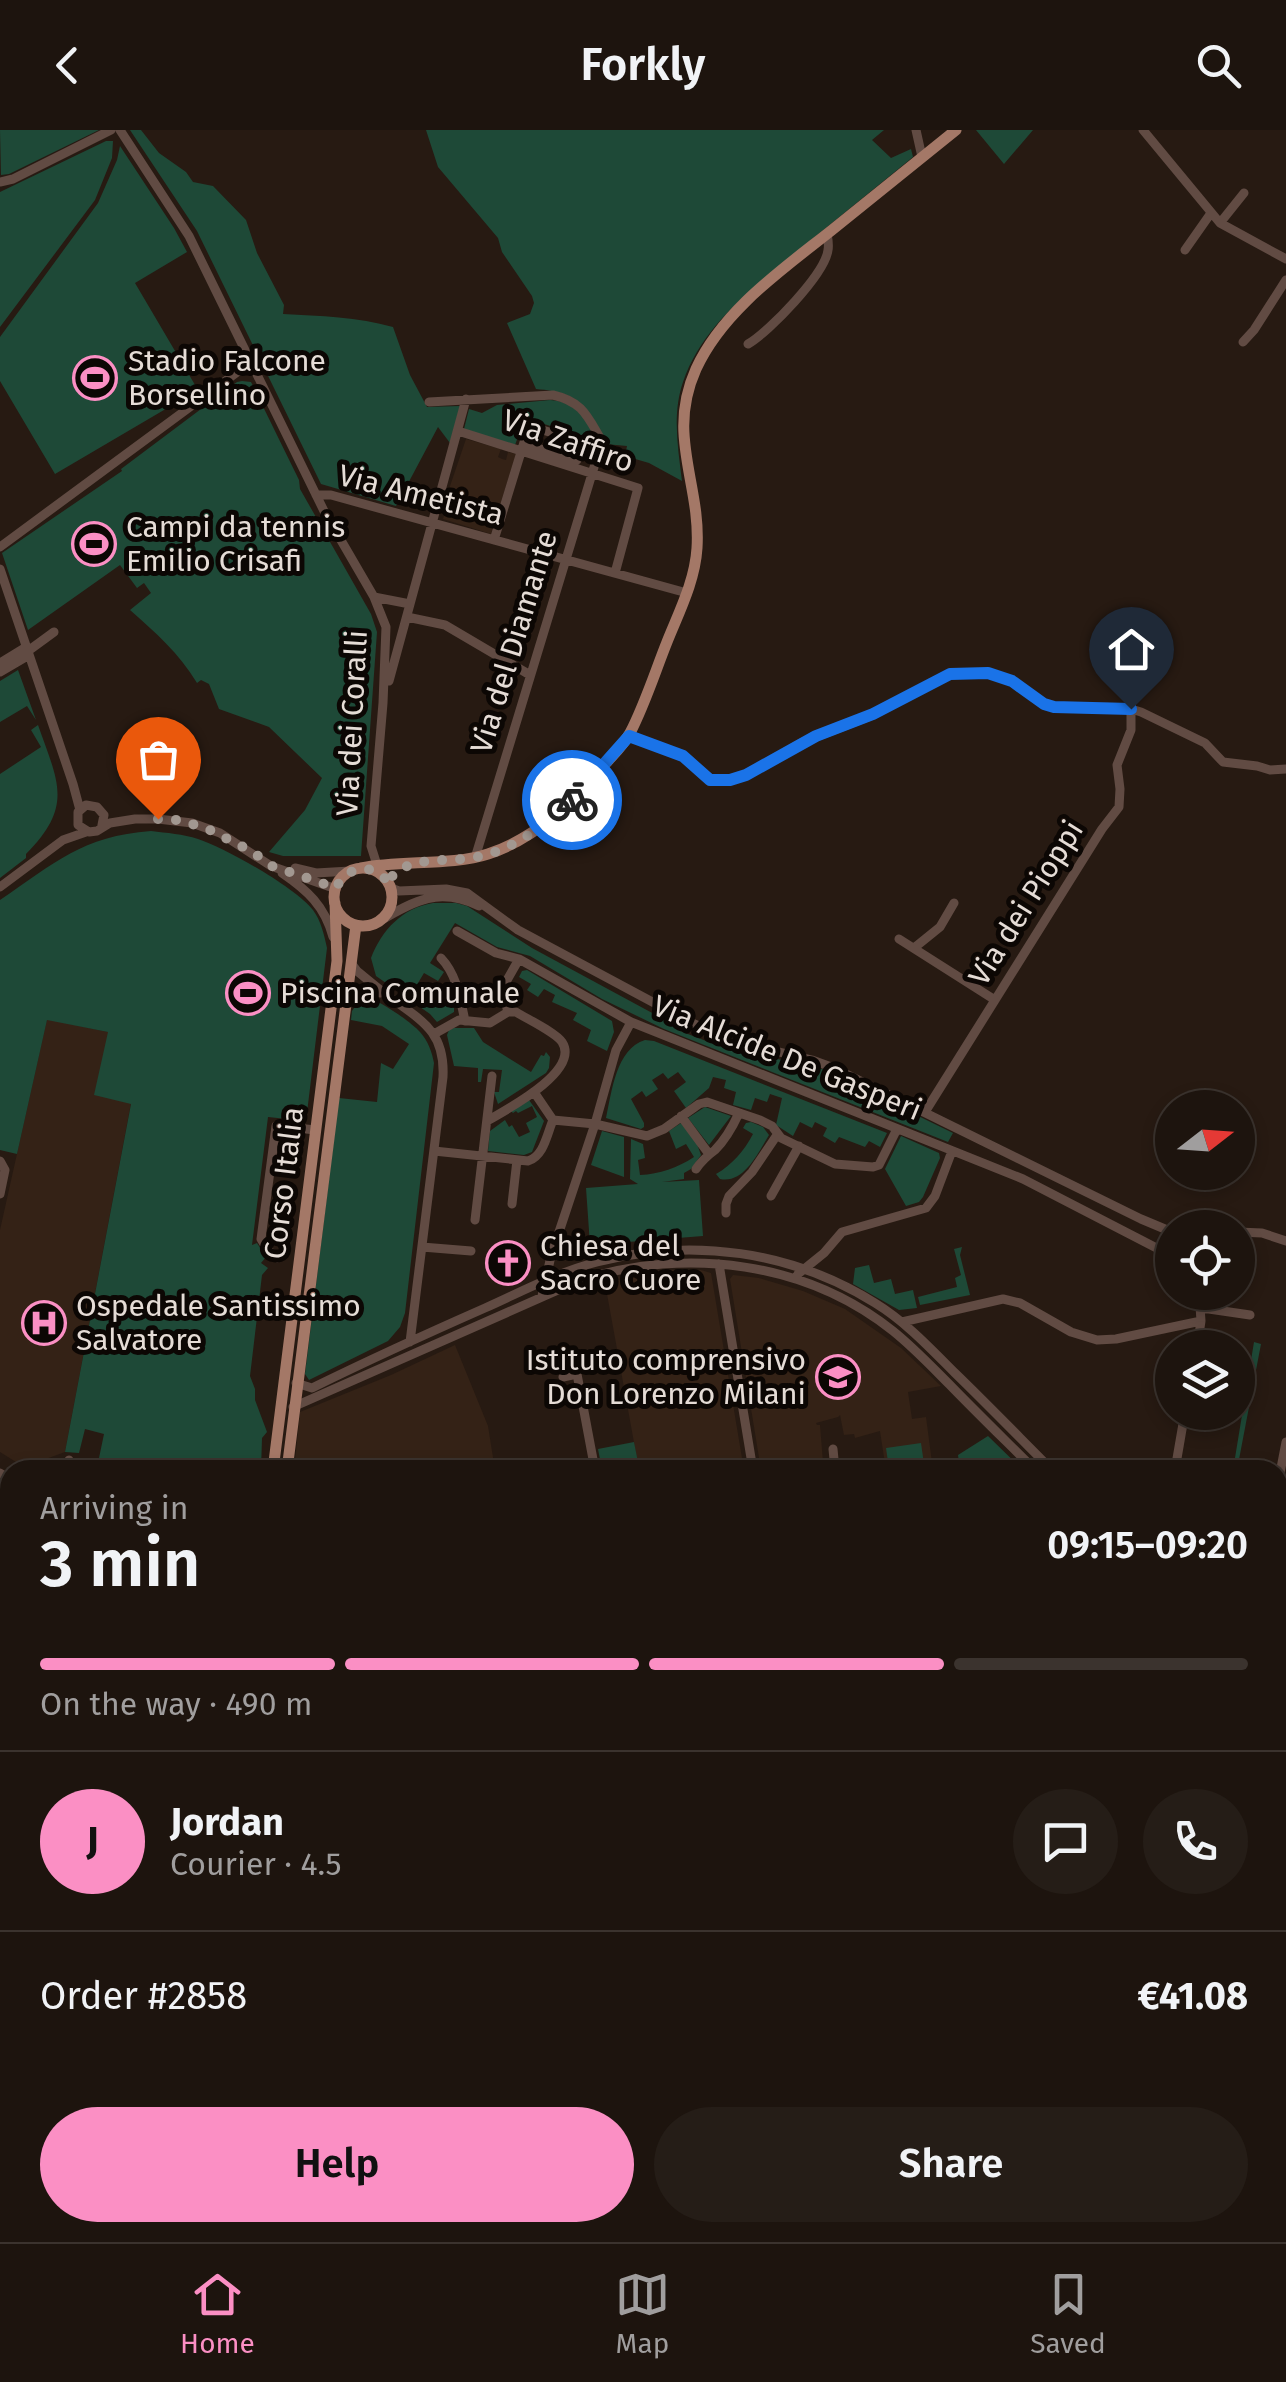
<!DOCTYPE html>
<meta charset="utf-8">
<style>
:root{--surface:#1d140e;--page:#251d17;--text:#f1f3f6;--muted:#a09e9e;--line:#3b332e;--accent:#fb8fc4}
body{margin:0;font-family:"Fira Sans",sans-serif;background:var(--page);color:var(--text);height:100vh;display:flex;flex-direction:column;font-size:38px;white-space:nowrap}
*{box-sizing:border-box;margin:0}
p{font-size:32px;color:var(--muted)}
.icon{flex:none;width:55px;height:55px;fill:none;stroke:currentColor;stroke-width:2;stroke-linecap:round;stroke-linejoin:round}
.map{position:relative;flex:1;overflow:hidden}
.details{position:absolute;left:0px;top:1330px;width:1288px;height:782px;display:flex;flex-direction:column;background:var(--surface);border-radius:30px 30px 0 0;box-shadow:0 5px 15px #0003,0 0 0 2px var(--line)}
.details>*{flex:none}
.needle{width:65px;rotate:73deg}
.buttons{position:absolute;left:1155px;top:960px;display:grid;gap:20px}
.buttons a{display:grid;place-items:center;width:100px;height:100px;border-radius:50%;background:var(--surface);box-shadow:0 5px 15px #0003,0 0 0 2px var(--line);font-size:50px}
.pin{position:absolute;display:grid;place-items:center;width:85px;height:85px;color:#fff;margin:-102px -42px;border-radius:50% 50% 50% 0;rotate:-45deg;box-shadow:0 0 10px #0007}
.pin .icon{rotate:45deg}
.courier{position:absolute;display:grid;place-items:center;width:100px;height:100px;margin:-50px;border:8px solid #1a73e8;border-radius:50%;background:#fff;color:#222;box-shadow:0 2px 12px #0007}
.overview em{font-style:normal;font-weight:600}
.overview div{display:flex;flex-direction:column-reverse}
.overview{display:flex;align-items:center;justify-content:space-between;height:170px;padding:0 40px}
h1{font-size:65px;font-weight:600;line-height:75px}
.bar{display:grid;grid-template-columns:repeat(4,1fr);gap:15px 10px;align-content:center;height:120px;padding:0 40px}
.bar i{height:12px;border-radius:8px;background:var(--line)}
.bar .current{background:var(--accent)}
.bar p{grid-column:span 4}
.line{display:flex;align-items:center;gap:25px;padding:0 40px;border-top:2px solid var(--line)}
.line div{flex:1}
.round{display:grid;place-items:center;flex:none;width:105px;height:105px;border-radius:52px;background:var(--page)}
.button{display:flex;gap:20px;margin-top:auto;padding:20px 40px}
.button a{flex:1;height:115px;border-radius:60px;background:var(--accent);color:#111;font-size:40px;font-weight:600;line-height:115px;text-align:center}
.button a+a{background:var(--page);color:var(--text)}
header{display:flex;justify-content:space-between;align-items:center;height:130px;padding:0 40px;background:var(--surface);font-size:45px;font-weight:600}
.tabs{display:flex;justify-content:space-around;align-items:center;height:140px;border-top:2px solid var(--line);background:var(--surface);font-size:28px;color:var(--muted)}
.tabs a{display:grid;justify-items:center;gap:5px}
.tabs .current{color:var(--accent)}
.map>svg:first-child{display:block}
</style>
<header><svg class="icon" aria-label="back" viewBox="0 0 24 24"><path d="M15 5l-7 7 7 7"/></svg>Forkly<svg class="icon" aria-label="search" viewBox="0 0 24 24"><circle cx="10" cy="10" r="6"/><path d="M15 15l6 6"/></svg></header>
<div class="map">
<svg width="1286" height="2112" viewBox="0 0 1286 2112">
<rect width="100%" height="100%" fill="#271a12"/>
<!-- built -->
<path fill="#342216" d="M 466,309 L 501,319 L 498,327 L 502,329 L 506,330 L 508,322 L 516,324 L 491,404 L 443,389 L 452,360 L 449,359 Z
M 47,889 L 108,902 L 131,973 L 65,1322 L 24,1337 L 0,1322 L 0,1100 Z
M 668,1140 L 701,1140 L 711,1143 L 744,1340 L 639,1340 L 605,1153 L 654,1142 L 656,1145 L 668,1143 Z
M 733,1145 L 759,1148 L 803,1161 L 845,1179 L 901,1218 L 941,1256 L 908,1262 L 912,1289 L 926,1287 L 933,1340 L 886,1340 L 880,1301 L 855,1308 L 854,1304 L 844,1305 L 840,1285 L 838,1287 L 816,1293 L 817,1295 L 820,1295 L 823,1332 L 761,1340 L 730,1149 Z
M 455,1215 L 488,1296 L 495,1340 L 294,1340 L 300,1282 L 391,1245 Z
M 10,1480 L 10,1671 L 0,1675 L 0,1481 L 1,1483 Z"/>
<!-- green -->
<path fill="#1e4937" d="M 0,0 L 99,0 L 9,44 L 1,45 Z
M 130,0 L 141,0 L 159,23 L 186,42 L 193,52 L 213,56 L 246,90 L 257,123 L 284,175 L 283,184 C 320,186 358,187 393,197 L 410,245 L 427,277 L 460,276 L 450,313 L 438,297 L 396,376 L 321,354 L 197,101 Z
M 426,0 L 884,0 L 872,10 L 891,28 L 911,19 L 913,27 C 879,55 845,82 811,110 C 764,150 704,190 683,252 C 672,284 678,318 682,351 L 649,333 L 625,326 L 627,316 L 605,314 C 583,275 583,263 536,259 L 507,193 L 530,184 L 534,173 L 532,166 L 502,122 L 498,108 L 438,37 Z
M 976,0 L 1033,0 L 1004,34 Z
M 106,11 L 113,11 L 112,28 L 95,70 L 0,197 L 0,62 Z
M 120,16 L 174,98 L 187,122 L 135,153 L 198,260 L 55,344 L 0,251 L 0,207 L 98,73 L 117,30 Z
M 242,251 L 251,252 L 299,350 L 300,359 L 371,484 L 377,502 L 361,726 L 283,726 L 269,722 L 305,680 L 322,648 L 269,597 L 219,579 L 209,554 L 201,550 L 197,553 C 179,523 156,503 130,480 L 151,463 L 144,453 L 137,458 L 120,435 L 28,500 L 2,423 L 122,341 L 121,339 L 237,252 Z
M 550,270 C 575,272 584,286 596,306 L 595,310 L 525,288 L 515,315 L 464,299 L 469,279 L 482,283 L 497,275 Z
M 18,540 L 36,590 L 27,576 L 0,592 L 0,551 Z
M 38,595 C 58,652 74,676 26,724 L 26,728 L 0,748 L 0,644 L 41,617 L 31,600 Z
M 151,701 C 167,703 183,704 198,709 C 226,718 296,758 313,780 C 321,791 324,804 327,818 L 306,991 L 268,987 L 252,1115 L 257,1113 L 266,1127 L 261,1133 L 268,1138 L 262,1145 L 250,1246 L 255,1259 L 255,1270 L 267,1302 L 262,1308 L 261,1340 L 153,1340 L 131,1329 L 103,1338 L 99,1328 L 104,1304 L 85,1299 L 79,1323 L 65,1322 L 131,974 L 94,965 L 108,902 L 47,890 L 17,1024 L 0,1020 L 0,770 C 55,733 82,706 151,701 Z
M 433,773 L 456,773 L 467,776 L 532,818 L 680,898 L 680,901 L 732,921 L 733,919 L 822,939 L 953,1003 L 948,1012 L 664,899 L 602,869 L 530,826 L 497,817 L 455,793 L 430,833 L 444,842 L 438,851 L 424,843 L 418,853 L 429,860 L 426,867 L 437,874 L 444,863 L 451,867 L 448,873 L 454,878 L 454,882 L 437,892 L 430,884 L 376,846 L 371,828 C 382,800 402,778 433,773 Z
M 527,840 L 612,891 L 614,902 L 607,921 L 587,911 L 591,900 L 573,890 L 577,883 L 552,872 L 555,865 L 544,859 L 538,867 L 527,860 L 531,854 L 519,847 L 522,841 Z
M 363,865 C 378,870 409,890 420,902 C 428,911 432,922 434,933 L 405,1183 L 400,1197 L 388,1211 L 309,1250 L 305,1244 L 339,968 L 377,972 L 381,933 L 393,939 L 409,914 L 382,896 L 351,890 L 352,881 Z
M 454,898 L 474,898 L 483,912 L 531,942 L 541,925 L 544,926 L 546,922 L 550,927 L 549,938 L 546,943 L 498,974 L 494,962 L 499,962 L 502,940 L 483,939 L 481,952 L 478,952 L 478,938 L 454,936 L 447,905 L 449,900 Z
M 645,910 L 654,911 L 887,1003 L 880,1017 L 869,1011 L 865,1017 L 839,1007 L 835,1013 L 823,1006 L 827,998 L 815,992 L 812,998 L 800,992 L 793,1006 L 776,995 L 782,968 L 770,964 L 767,972 L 755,968 L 751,980 L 733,975 L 736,962 L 724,958 L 726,950 L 713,947 L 709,958 L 686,978 L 674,961 L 686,952 L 678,942 L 668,949 L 663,943 L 652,950 L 658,959 L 646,967 L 642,961 L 631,969 L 644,993 L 644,997 L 641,999 L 606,988 C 612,961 616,919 645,910 Z
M 529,970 L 544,991 L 532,1022 L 524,1025 L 488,1021 L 490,1001 L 505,990 L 509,997 L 512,995 L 519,1007 L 530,1002 L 526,993 L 537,987 L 532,976 L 518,983 L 516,981 L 513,983 L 510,980 Z
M 705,977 L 731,986 L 709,1015 L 688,988 Z
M 751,992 L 763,997 L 769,1005 C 758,1023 744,1054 720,1049 L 716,1044 C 732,1035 744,1021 753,1004 L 743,998 L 746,993 Z
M 681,993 L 697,1014 L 701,1025 L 691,1039 L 684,1043 L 684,1049 L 662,1052 L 699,1050 L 703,1106 L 590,1115 L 586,1058 L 638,1054 L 630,1049 L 631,1009 L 643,1014 L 645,1028 L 638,1030 L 640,1045 C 660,1044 677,1038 694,1027 L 686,1014 L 676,1019 L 669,1001 Z
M 602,1001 L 624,1007 L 624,1047 L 591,1035 Z
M 901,1006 L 939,1023 L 940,1028 L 923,1067 L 919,1072 L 906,1076 L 885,1039 Z
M 962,1117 L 960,1125 L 970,1165 L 920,1175 L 918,1167 L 957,1157 L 955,1148 L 961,1145 L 954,1119 Z
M 869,1135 L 874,1153 L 891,1149 L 895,1164 L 913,1160 L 917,1178 L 899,1180 L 853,1154 L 855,1138 Z
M 1254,1212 L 1261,1214 L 1237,1340 L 1233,1340 Z
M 988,1306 L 1023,1340 L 960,1340 L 958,1325 Z
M 634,1312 L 639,1337 L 602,1340 L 598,1319 Z
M 921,1313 L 924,1334 L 889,1339 L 886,1318 Z
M 1286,1901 L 1286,1996 L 1278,2008 L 1278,1911 Z
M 1286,2010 L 1286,2112 L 1248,2112 L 1251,2103 L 1278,2102 L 1278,2026 Z
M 758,2103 L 758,2102 L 920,2103 L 895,2112 L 759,2112 Z
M 1087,2103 L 1087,2102 L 1243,2103 L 1240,2112 L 1088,2112 Z"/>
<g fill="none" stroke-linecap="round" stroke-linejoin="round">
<!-- minor -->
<path stroke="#614b43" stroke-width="9" d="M 120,0 L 189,106 L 324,381 L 374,467 L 386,497 L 383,573 L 371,716 L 377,735 L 386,749
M 916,0 L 922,27
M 1143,0 L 1220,93 L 1286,129
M 0,52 L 13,49 L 111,0
M 1220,93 L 1244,63
M 1185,120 L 1211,83
M 1243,212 L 1254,200 L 1286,150
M 748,214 C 769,202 825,144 828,120 C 829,115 828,109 827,104
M 429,272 L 553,265 C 583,272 587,286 602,311 L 475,728
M 458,301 L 638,358 L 615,443
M 316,365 L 331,365 L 687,463
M 494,410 L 529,296 L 583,312 L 577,330 L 524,314
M 0,417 L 251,232
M 0,439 L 73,654 L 80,680
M 374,467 L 410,474
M 407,487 L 445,495 L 530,545
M 28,521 L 54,502
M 0,533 L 26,517
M 0,542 L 29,525
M 389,551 L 466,269
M 629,605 L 683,627 L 709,650 L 730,650 L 746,645 L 803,612 L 873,585 L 949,544 L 988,543 L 1012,551 L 1044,574 L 1054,577 L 1131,579 L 1141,582 L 1205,613 L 1223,632 L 1257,636 L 1270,640 L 1286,639
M 102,695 L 104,685 L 97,677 L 86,675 L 78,682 L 78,695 L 89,702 L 97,701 L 110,693 L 135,689 L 158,689 L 192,693 L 220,703 L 271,736 L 336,759
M 295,738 L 316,743 L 350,741
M 282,743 C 307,760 325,776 333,807
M 0,757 L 63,710 L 86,702
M 391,758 L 399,761 L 446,759 L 467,763 L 518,800 L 686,890 L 729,910 L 812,930 L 834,938 L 1141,1089 L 1172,1102
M 380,791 C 415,770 440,757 479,776
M 457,801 L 496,823 L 519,829 L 631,892
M 899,809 L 995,870
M 914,818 L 940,797 L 954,773
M 441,828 C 457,845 460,868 465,891
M 351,833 L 357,841 C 369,851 382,862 395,871 C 426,893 445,905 443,947 L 410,1212
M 346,875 C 356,863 365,856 380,863
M 508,882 L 502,859 L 519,829
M 434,904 L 459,890 L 490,893 L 508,882 L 516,882 C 527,889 555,902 562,912 C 581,941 506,980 487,991
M 534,962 L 553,990
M 925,982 L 1102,699 L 1119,677 L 1120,659 L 1117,635 L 1131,600 L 1131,579
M 681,986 L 709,1024
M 434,1021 L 528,1031 C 544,1026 547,1004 553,990 L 595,994 L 647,1006 L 664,999 L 699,974 L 707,972 L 760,990 L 772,996 L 781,1008 L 835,1034 L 873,1037 L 879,1035 L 897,999
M 0,1031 L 5,1040 L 0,1064
M 696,1039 C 702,1030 707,1026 715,1020 C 726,1009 733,996 739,983
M 771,1066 L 799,1016
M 512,1074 L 517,1030
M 726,1083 L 726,1074 L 729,1066 L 752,1042 L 777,1005
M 475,1090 L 492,946
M 1238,1102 L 1262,1103 L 1286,1111
M 422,1117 L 471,1121
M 277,1128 L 267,1119 L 261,1109 L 276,996 L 316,1000
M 719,1134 L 753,1340
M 796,1149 L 798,1144 L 824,1123 L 842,1102 L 926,1078 L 935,1066 L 952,1021
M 542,1166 L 551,1126 L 595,994 L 616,920 L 631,892 L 1023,1049 L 1172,1126
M 1202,1178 L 1250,1185
M 902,1192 L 1003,1169 L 1020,1173 L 1071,1202 L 1097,1210 L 1116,1209 L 1201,1191
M 1197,1218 L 1201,1191 L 1199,1162
M 563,1247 L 577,1244 L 595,1340
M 296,1253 L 312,1258 C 369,1230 426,1204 485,1178 C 521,1162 558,1142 597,1132 C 692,1107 792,1121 875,1173 C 906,1192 930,1218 955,1243 C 988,1275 1020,1308 1052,1340
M 293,1277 L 583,1149 C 689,1118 805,1131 893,1201 C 913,1217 931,1236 949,1254 C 977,1283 1006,1311 1035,1340
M 833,1319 L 835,1340
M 69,1330 L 74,1340
M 1175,1340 L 1185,1282
M 0,1343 L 10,1349
M 1280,1343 L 1286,1312
M 0,1392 L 10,1388
M 1278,1395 L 1286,1407
M 0,1421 L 10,1413
M 0,1462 L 10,1466
M 0,1703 L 10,1729
M 0,1799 L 10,1820
M 1278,1839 L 1286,1839
M 1278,1894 L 1286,1884
M 0,1920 L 10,1916
M 0,1932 L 10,1951
M 0,2011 L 10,2006
M 43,2102 L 48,2112
M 212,2102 L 221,2112
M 298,2102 L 305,2112
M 341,2102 L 347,2112
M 404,2102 L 410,2112
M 471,2102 L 476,2112
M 672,2102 L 698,2112
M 750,2102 L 751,2112
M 947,2102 L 949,2112
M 960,2102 L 962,2112
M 0,2107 L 10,2102
M 84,2112 L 101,2102
M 174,2112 L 191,2102
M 383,2112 L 395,2102"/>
<!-- major -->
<path stroke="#a47867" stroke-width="11" d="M 361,738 C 401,730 452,736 488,724 C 537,708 575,670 607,632 C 615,623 624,614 630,603 C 645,574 655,542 667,512 C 679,482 695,451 697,418 C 701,353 666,306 696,239 C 723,180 783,139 832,100 C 874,66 915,33 956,0
M334 767a29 29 0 1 1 58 0a29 29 0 1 1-58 0Z
M 273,1340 L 337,831 L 335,773
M 287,1340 L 356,795
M 561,2102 L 564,2112"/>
<!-- rail -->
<path stroke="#897e77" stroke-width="2.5" stroke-dasharray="15 8" stroke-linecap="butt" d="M 1278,2020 L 1286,2005
M 1245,2112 L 1248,2102"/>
</g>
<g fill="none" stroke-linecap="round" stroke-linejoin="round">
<!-- done -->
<path stroke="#a29891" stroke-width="10" stroke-dasharray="0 18" d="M 158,689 L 178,690 L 206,698 L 251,721 L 272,736 L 336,758 C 348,734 375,732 390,755 L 393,744 C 418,725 448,733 477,727 C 513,720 546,695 572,670"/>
<!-- route -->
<path stroke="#1a73e8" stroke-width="12" d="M 572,670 L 629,606 L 683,626 L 710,650 L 730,650 L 746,645 L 816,606 L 873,584 L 950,544 L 988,543 L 1012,551 L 1044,574 L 1054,577 L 1131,579"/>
</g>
<!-- icons -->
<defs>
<g id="stadium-ring" transform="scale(2.25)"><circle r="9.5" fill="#0c0704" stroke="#fb8fc4" stroke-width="1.5"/><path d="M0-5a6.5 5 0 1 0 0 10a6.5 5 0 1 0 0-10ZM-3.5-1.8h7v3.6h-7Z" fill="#fb8fc4"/></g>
<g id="church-ring" transform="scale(2.25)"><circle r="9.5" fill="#0c0704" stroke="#fb8fc4" stroke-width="1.5"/><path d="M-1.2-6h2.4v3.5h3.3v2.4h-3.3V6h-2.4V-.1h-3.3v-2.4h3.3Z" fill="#fb8fc4"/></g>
<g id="hospital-ring" transform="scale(2.25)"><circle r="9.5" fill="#0c0704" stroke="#fb8fc4" stroke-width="1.5"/><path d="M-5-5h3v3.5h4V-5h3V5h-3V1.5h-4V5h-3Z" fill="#fb8fc4"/></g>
<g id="school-ring" transform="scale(2.25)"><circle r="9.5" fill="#0c0704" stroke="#fb8fc4" stroke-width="1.5"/><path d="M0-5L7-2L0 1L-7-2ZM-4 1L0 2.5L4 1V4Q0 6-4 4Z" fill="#fb8fc4"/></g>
</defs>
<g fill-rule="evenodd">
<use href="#stadium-ring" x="95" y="248"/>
<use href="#stadium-ring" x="94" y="414"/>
<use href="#stadium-ring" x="248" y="863"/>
<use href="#church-ring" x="508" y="1133"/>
<use href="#hospital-ring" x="44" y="1193"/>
<use href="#school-ring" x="838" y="1247"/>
</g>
<g text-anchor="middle" stroke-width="10" stroke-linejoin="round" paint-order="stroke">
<!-- poi labels -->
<g font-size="30" fill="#e5dcd6" stroke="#0c0704" text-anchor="start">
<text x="128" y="241">Stadio Falcone<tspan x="128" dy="34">Borsellino</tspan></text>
<text x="126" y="407">Campi da tennis<tspan x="126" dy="34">Emilio Crisafi</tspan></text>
<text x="280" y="873">Piscina Comunale</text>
<text x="540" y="1126">Chiesa del<tspan x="540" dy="34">Sacro Cuore</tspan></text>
<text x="76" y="1186">Ospedale Santissimo<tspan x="76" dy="34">Salvatore</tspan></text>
<text x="806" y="1240" text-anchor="end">Istituto comprensivo<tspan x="806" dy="34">Don Lorenzo Milani</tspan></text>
</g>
<!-- street labels -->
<g font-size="30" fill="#e5dcd6" stroke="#0c0704">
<text transform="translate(568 311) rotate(19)" y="10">Via Zaffiro</text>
<text transform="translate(421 365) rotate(14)" y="10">Via Ametista</text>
<text transform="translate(514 512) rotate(-73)" y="10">Via del Diamante</text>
<text transform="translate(352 593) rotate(-87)" y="10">Via dei Coralli</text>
<text transform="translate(1026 773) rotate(-58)" y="10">Via dei Pioppi</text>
<text transform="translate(787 928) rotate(22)" y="10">Via Alcide De Gasperi</text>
<text transform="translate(284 1053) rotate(-83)" y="10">Corso Italia</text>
</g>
</g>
</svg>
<div class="buttons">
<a><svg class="needle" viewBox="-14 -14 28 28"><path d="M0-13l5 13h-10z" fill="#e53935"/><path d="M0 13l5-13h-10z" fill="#a09e9e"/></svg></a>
<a><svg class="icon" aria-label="locate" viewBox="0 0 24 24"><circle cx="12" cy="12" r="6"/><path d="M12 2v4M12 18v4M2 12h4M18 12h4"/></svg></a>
<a><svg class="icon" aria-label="layers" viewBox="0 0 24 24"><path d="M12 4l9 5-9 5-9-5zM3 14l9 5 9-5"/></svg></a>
</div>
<div class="pin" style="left:158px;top:689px;background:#ea580c"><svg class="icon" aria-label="bag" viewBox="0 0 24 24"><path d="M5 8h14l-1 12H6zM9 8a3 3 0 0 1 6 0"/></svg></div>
<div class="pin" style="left:1131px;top:579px;background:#1f2937"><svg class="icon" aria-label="home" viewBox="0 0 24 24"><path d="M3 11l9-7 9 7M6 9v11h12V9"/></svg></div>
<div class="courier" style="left:572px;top:670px"><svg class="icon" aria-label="bike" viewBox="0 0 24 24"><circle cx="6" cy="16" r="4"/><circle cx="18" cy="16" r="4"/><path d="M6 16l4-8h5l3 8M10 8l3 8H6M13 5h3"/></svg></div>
<section class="details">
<div class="overview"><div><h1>3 min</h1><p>Arriving in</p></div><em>09:15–09:20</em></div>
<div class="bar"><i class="current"></i><i class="current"></i><i class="current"></i><i></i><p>On the way · 490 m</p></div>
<div class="line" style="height:180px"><b class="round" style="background:var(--accent);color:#111">J</b><div><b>Jordan</b><p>Courier · 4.5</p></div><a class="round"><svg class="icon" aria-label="chat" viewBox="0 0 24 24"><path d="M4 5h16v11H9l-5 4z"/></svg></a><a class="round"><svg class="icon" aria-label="phone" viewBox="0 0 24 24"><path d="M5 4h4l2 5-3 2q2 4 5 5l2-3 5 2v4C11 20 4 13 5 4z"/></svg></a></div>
<div class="line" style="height:130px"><div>Order #2858</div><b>€41.08</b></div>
<div class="button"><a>Help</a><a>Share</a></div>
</section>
</div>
<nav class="tabs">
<a class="current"><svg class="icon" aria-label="home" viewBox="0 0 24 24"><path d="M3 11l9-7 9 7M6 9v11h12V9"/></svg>Home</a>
<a><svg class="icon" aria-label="map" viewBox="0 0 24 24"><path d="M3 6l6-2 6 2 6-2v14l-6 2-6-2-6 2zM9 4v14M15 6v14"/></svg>Map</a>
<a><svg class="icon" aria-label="saved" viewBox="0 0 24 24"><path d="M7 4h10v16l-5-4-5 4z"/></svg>Saved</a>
</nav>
